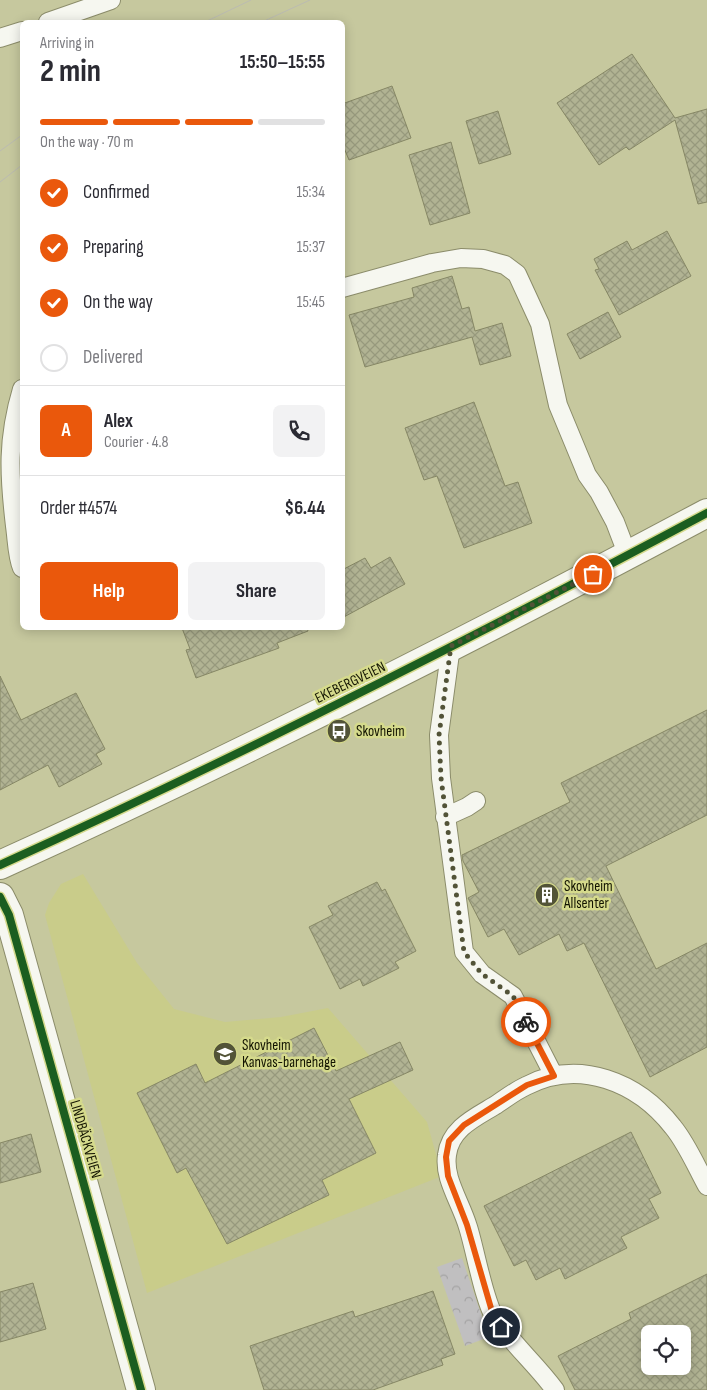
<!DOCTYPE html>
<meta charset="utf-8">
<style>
:root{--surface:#fff;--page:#f2f2f3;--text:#2b2b33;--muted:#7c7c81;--line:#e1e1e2;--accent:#ea580c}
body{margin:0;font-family:"Sofia Sans Condensed",sans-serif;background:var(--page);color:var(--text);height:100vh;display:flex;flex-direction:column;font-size:19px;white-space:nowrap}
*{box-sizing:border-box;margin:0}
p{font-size:16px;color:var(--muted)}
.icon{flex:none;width:28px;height:28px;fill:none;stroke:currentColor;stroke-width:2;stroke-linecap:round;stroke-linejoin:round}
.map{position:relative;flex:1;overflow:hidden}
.panel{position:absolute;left:20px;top:20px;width:325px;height:610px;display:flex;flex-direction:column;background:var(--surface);border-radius:8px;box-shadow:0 2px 12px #0003}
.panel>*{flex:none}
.fabs{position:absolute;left:641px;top:1325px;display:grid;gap:10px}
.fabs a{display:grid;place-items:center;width:50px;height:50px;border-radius:8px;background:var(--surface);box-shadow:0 2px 12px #0003;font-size:25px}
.pin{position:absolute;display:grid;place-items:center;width:42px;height:42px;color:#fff;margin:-21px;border:2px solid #fff;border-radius:50%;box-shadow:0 1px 5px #0007}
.courier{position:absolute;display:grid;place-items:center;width:50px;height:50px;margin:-25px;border:4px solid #ea580c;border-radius:50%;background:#fff;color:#222;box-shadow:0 1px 6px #0007}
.summary em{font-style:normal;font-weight:700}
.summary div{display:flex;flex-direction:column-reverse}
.summary{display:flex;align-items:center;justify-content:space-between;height:85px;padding:0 20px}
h1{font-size:32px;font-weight:700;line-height:38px}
.bar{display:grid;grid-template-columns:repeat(4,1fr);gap:8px 5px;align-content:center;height:60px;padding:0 20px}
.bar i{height:6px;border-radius:4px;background:var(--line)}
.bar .selected{background:var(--accent)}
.bar p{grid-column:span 4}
.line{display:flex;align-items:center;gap:12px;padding:0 20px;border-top:1px solid var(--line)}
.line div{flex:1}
.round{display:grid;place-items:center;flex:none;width:52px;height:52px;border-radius:8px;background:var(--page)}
ol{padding:0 20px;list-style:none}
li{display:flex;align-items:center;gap:15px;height:55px}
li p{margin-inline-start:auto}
li .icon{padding:5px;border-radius:50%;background:var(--accent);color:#fff;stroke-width:4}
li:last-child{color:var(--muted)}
li i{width:28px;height:28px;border:2px solid var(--line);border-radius:50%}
.action{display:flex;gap:10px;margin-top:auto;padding:10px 20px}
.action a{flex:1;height:58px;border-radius:8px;background:var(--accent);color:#fff;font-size:20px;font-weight:700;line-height:58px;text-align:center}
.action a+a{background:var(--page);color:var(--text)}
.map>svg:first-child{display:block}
</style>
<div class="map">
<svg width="707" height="1390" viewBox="0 0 707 1390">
<defs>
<pattern id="park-crowns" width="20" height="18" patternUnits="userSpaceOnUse" patternTransform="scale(1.25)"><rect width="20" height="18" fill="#c0bfc0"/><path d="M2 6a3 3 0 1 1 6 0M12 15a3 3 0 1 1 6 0" fill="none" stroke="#a4a3a3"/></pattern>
<pattern id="building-cross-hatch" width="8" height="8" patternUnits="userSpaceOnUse" patternTransform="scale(1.25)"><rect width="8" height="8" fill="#b1b393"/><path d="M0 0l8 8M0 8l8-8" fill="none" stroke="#97997d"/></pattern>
</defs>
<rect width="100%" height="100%" fill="#c6c89e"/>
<!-- built -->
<path fill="#c9cc8a" d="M 83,874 L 137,963 L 174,1009 L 225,1022 L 281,1017 L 328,1008 L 427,1122 L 442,1176 L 147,1293 L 45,915 L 49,903 L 61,884 Z"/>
<!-- park -->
<path fill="url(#park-crowns)" d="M 462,1258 L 489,1337 L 465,1346 L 437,1267 Z"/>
<!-- building -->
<path fill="url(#building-cross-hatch)" stroke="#868765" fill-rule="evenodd" d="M 632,54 L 675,118 L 707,109 L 707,202 L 698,204 L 675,120 L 629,150 L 626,147 L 599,165 L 557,103 Z
M 392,86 L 411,138 L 349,160 L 342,143 L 342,104 Z
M 498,111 L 511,154 L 479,164 L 466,121 Z
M 451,142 L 470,213 L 430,225 L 409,155 Z
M 667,231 L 691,276 L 619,315 L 595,270 L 599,269 L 594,259 L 627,241 L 632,250 Z
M 452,276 L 462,309 L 469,307 L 475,331 L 502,323 L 511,356 L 480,365 L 472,337 L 365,367 L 349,315 L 414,297 L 412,288 Z
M 608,312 L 621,337 L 580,359 L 567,334 Z
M 474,402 L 505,486 L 518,482 L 532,523 L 464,548 L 437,476 L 424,480 L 405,428 Z
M 390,557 L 405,584 L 342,618 L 342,570 L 365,558 L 371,568 Z
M 182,628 L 307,628 L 308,631 L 277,643 L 279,648 L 196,678 L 186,650 L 190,649 Z
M 0,676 L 21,720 L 76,693 L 105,749 L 96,754 L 102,764 L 59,787 L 48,765 L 0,790 Z
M 707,710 L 707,815 L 606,866 L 656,969 L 707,943 L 707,1047 L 650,1077 L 584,943 L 567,951 L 559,934 L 519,955 L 504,929 L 488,937 L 468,898 L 479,892 L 463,861 L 462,855 L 570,802 L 561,783 Z
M 377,882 L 382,891 L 385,889 L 416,951 L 395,962 L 399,968 L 363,986 L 360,979 L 340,989 L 309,927 L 333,915 L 328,906 Z
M 314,1028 L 336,1071 L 400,1042 L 413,1070 L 349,1099 L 376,1153 L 322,1180 L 329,1195 L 227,1244 L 186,1168 L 177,1173 L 137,1093 L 196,1064 L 205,1083 Z
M 631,1132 L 661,1193 L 649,1199 L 659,1218 L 621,1237 L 627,1248 L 565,1279 L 560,1268 L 536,1280 L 526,1260 L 514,1266 L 484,1206 Z
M 31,1134 L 41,1172 L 0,1183 L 0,1143 Z
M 707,1274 L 707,1390 L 575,1390 L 558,1356 L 631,1319 L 629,1313 ZM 650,1334 L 682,1334 L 682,1366 L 650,1366 Z
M 33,1283 L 46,1329 L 0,1342 L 0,1292 Z
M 433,1291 L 455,1354 L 441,1359 L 443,1365 L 373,1390 L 264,1390 L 250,1346 L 353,1311 L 355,1317 Z"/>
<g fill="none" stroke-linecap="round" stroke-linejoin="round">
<!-- service casing -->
<g stroke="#8b8c6a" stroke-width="20">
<path id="service" d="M 48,22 L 111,0
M 0,38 L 22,31
M 342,288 L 432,263 L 461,258 L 483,259 L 505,265 L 517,274 L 540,324 L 558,405 L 587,475 L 599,492 L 615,522 L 628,556
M 22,389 C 7,439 9,475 15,526 C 17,540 17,556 22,568
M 451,646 L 439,735 L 441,778 L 464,952 L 482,974 L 513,996 L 554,1076
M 445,817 L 467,807 L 476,801
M 555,1390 C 536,1364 512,1344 495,1318 C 484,1301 475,1249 468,1227 C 463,1210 454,1195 449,1178 C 447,1171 446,1162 447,1155 C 450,1129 474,1118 494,1106 C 505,1099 515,1091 526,1086 C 579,1058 638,1082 673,1127 C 687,1144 696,1166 707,1186"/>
</g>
<!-- minor casing -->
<g stroke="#8b8c6a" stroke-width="30">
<path id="minor" d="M 0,897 L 9,915 L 141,1390"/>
</g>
<!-- secondary casing -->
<g stroke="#8b8c6a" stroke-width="30">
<path id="secondary" d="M 0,865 C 240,756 475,637 707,513"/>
</g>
<!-- service -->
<use href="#service" stroke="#f6f7f0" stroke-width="18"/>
<!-- minor -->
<use href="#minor" stroke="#f6f7f0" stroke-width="28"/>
<!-- secondary -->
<use href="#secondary" stroke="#f6f7f0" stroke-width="28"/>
<!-- tram -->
<path stroke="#bbbbb1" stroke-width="1" d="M 205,22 L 251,0
M 262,22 L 310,0
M 0,151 L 22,135
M 0,182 L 22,165"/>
<!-- cycleway casing -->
<g stroke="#d5da8c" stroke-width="11">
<path id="cycleway" d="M 0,865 C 240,756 475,637 707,513
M 0,897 L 9,915 L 141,1390"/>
</g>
<!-- cycleway -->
<use href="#cycleway" stroke="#1b5e20" stroke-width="8"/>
</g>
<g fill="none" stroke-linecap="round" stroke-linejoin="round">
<!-- done -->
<path stroke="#525337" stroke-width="5" stroke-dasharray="0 9" d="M 526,1022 L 513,996 L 482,974 L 464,952 L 441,778 L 439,735 L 451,646 L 593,574"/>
<!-- route -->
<path stroke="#ea580c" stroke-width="6" d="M 501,1327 L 493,1315 L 467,1225 L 448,1176 L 446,1157 L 449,1141 L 464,1125 L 527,1085 L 554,1076 L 526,1022"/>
</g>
<!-- icons -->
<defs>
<g id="bus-disc" transform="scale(1.25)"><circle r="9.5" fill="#525337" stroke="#d5da8c"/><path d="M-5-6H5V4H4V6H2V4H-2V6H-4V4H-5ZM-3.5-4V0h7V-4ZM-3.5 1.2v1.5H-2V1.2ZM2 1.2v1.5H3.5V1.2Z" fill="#fff"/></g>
<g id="building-disc" transform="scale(1.25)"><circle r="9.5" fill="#525337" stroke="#d5da8c"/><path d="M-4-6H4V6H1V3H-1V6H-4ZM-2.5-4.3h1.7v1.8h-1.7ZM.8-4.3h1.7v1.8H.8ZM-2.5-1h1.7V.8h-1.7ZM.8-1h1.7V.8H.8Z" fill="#fff"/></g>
<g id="school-disc" transform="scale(1.25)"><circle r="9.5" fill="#525337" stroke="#d5da8c"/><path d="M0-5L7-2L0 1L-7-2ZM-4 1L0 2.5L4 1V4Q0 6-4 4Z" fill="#fff"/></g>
</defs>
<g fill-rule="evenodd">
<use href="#bus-disc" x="339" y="731"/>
<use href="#building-disc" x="547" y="895"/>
<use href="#school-disc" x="225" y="1054"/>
</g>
<g text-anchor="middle" stroke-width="5" stroke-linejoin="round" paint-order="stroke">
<!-- street labels -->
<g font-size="15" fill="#131400" stroke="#d5da8c">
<text transform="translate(350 682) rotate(-26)" y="5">EKEBERGVEIEN</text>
<text transform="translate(86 1139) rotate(74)" y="5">LINDBÄCKVEIEN</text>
</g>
<!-- poi labels -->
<g font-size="15" fill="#131400" stroke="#d5da8c" text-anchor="start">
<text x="356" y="736">Skovheim</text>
<text x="564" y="891">Skovheim<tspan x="564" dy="17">Allsenter</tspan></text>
<text x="242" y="1050">Skovheim<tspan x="242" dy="17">Kanvas-barnehage</tspan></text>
</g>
</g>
</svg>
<div class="fabs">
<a><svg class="icon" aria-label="locate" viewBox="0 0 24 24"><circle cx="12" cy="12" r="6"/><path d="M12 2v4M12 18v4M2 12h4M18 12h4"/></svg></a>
</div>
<div class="pin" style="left:593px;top:574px;background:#ea580c"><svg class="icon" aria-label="bag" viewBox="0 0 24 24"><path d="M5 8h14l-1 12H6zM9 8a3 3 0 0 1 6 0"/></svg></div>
<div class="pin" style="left:501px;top:1327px;background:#1f2937"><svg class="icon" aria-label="home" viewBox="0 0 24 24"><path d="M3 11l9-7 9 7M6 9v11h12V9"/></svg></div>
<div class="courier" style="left:526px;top:1022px"><svg class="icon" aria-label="bike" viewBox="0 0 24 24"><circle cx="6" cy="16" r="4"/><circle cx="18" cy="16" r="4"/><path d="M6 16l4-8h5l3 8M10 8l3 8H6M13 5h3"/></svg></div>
<section class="panel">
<div class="summary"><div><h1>2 min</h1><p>Arriving in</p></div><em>15:50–15:55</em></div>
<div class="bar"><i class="selected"></i><i class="selected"></i><i class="selected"></i><i></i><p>On the way · 70 m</p></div>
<ol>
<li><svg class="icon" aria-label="check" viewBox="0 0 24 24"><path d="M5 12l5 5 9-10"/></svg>Confirmed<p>15:34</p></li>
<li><svg class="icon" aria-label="check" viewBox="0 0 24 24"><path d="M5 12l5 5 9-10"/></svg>Preparing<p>15:37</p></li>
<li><svg class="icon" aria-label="check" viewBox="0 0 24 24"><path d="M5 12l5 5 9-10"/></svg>On the way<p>15:45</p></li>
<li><i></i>Delivered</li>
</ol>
<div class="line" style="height:90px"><b class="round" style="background:var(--accent);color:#fff">A</b><div><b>Alex</b><p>Courier · 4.8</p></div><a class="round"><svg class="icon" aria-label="phone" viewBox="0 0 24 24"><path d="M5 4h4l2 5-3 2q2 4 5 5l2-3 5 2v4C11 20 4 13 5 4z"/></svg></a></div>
<div class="line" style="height:65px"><div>Order #4574</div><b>$6.44</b></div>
<div class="action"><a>Help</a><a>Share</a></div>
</section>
</div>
